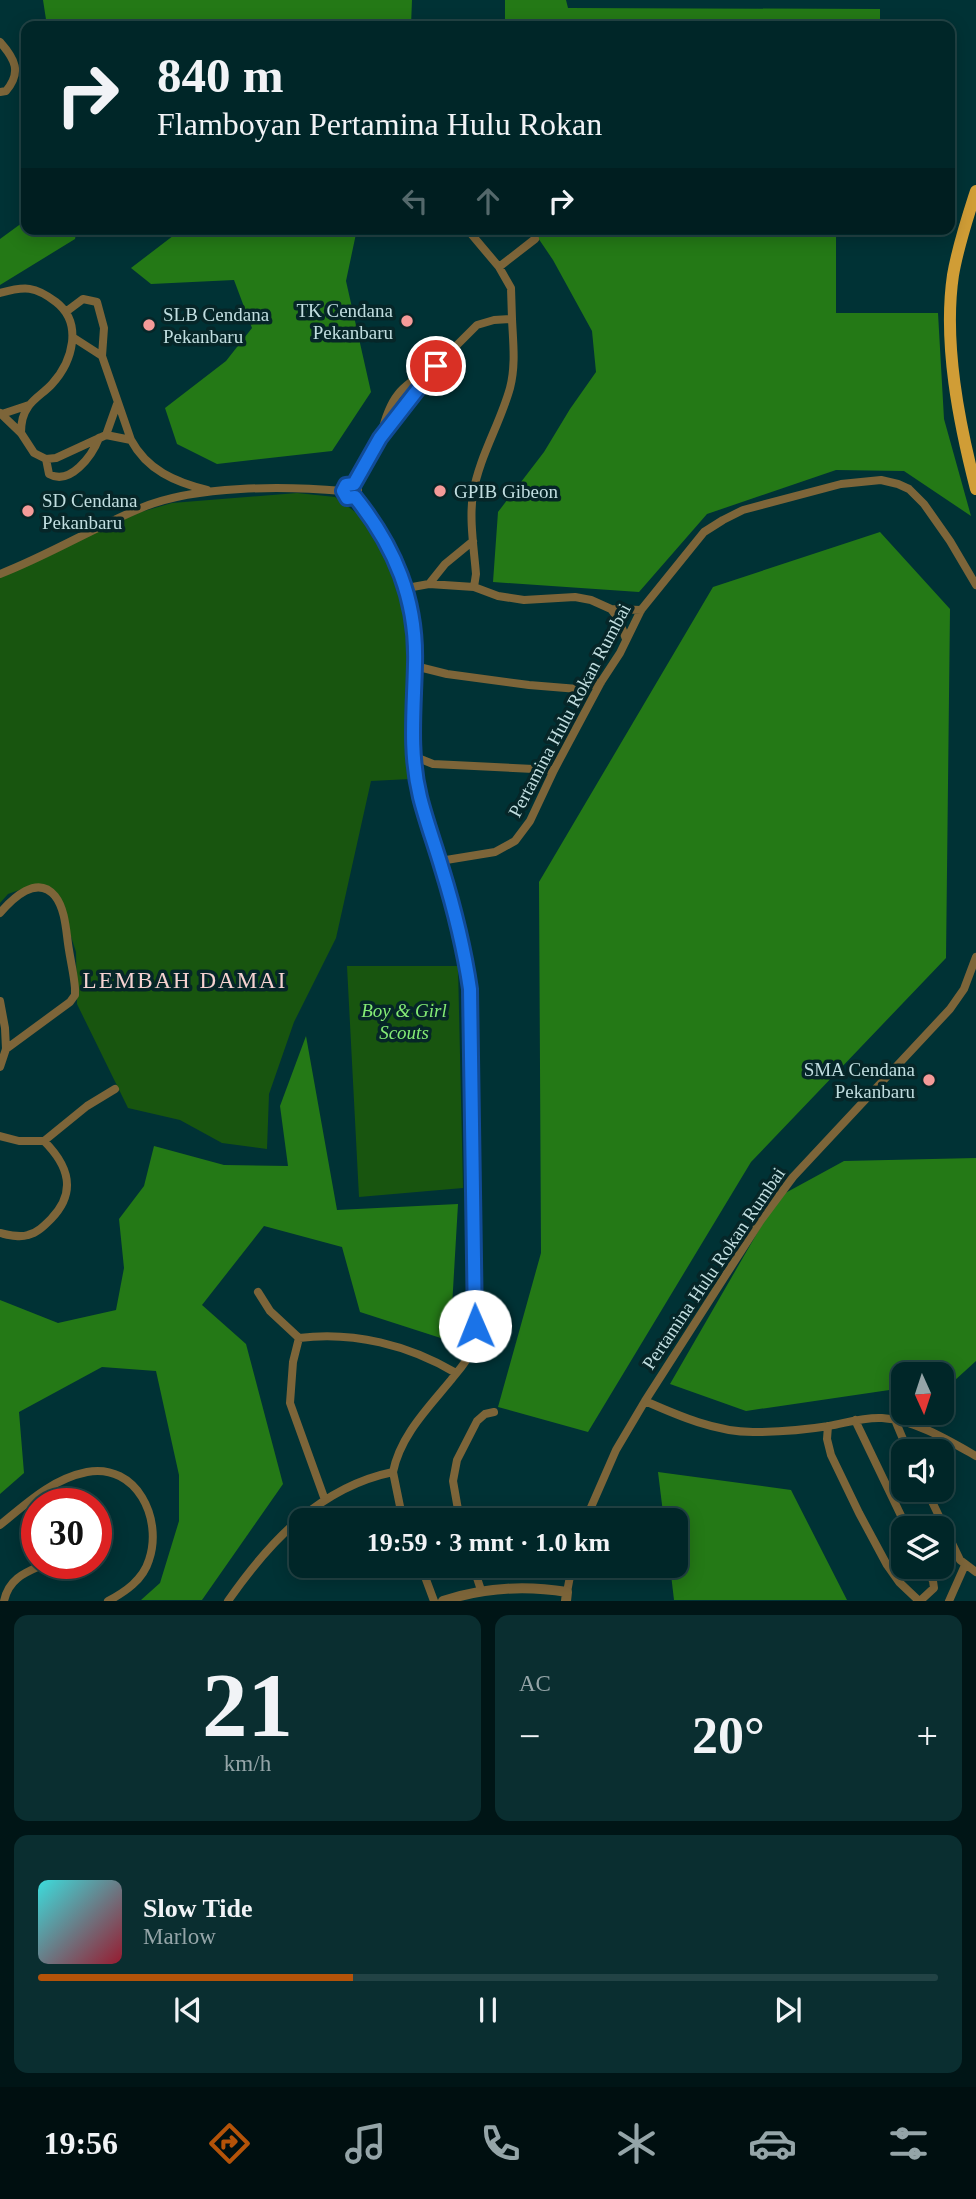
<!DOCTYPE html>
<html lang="id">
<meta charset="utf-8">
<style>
:root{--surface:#002628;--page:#0a2e30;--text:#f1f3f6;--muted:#95a5a8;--line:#224345;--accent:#b45309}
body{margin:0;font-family:"Times New Roman",serif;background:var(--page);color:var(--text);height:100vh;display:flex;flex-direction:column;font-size:26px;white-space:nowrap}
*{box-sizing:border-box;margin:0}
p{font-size:23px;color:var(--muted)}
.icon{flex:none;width:38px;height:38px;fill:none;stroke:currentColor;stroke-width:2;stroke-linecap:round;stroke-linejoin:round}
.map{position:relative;height:1601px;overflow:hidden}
.details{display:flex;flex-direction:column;gap:14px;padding:14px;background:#001516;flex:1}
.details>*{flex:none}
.guide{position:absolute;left:21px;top:21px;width:934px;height:214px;border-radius:14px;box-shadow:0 4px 18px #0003,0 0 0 2px var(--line);background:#002628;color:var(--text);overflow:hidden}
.needle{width:46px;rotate:177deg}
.buttons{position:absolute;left:891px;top:1362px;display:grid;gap:14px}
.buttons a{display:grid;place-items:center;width:63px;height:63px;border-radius:14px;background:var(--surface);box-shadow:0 4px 18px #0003,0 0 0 2px var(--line);font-size:35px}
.speed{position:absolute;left:21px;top:1488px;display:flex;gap:14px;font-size:35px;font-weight:700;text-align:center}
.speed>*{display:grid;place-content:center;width:91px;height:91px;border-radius:50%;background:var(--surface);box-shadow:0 4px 18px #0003,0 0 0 2px var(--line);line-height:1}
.speed .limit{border:10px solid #d22;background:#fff;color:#111}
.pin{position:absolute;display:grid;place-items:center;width:60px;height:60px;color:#fff;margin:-30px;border:4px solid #fff;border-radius:50%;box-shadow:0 2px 7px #0007}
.me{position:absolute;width:77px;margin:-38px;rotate:359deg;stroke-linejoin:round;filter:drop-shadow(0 0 5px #0008)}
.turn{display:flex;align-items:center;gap:24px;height:147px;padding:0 21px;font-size:32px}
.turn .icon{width:91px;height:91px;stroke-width:2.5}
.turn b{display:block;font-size:49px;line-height:60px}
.lanes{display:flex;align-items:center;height:66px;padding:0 21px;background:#0003;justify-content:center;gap:35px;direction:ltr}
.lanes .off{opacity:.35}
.big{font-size:52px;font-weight:800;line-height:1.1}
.details .card{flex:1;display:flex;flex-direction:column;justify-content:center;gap:10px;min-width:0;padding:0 24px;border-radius:14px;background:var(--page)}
.details .dial{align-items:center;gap:0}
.dial b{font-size:91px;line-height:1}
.song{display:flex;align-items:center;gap:21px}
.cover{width:84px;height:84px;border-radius:10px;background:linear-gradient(135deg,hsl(180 70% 55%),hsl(350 70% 35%))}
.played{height:7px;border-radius:4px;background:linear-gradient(90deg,var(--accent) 35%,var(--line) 35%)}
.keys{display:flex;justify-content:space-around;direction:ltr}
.heat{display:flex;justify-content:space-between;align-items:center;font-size:38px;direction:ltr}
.details .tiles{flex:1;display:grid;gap:14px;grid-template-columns:1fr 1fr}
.card:last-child{grid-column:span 2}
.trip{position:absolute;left:289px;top:1508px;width:399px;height:70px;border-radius:14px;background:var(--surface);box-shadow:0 4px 18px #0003,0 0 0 2px var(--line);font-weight:800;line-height:70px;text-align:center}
.menu{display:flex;height:112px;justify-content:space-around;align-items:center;background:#000f10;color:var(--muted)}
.menu .icon{width:49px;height:49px}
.menu .on{color:var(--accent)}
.menu b{font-size:32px;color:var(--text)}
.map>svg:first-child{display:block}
</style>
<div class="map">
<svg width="976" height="1601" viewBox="0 0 976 1601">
<rect width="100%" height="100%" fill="#003235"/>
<path fill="#18550f" d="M297 493 335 497 362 517 386 546 400 593 410 647 405 747 410 779 371 781 336 938 294 1022 269 1094 267 1149 222 1143 180 1120 128 1108 77 1004 76 952 58 896 33 885 8 894 0 903V573L141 512 172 503Z
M347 966H458L463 1188 359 1197Z"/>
<path fill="#247916" d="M43 0H412L411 26H47Z
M505 0H566L568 8 880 9V26H505Z
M26 220V229H77L75 239 0 285V239Z
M182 229H357L346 281 371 392 332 451 217 464 177 444 165 408 226 361 252 328 234 280 151 284 131 268Z
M532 229H836V313H938L944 419 971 516 904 471 836 470 707 514 639 592 493 582 498 512 544 452 570 409 596 372 592 331 553 260Z
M880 532 950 609 946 958 751 1162 588 1432 498 1407 541 1253 539 882 713 587Z
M306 1036 337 1210 458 1204 450 1341 360 1312 342 1247 264 1226 202 1305 246 1344 283 1484 202 1600H141L160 1583 179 1521V1475L156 1371 102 1367 19 1412 24 1473 0 1494V1300L58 1323 116 1310 124 1268 119 1219 144 1186 154 1146 224 1165 288 1166 280 1106Z
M976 1158V1361L954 1381 942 1382V1374H903V1388L746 1411 670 1384 778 1197 844 1161Z
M658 1472 791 1490 847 1600H674L670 1566H676V1521H664Z"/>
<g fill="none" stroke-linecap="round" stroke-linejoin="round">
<path stroke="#7d6539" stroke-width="8" d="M0 42C15 59 22 72 6 91L0 92
M467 229 499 267 511 288 512 319
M499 267 535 239
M0 293C25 286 35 286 56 302 83 323 73 361 52 384 45 392 34 398 28 407 22 415 21 424 21 433
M67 311 83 299 97 302 104 328 102 356 131 440
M74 338 102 356
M0 413 21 433 34 453 46 459 56 458 106 435 131 440C147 470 175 482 207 490
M2 414 29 405
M106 435 117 404
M381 435C390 397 400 387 432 368
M46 459 49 474C70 486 92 456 99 438
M342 491a8 8 0 1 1 16 0a8 8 0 1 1-16 0Z
M354 484 380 438 436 366 477 325 494 320 512 319C513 342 516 365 510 388 500 424 479 457 473 494 469 519 474 549 476 574L474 587
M355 497C390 541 414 592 415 648 417 700 408 745 420 797 425 820 434 842 441 864 453 905 464 946 470 989L475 1326C474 1334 474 1345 470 1353 466 1363 458 1371 451 1380 428 1408 400 1436 393 1472
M0 574C49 555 93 528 141 508 195 485 285 486 343 491
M429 584 445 564 473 541
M407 588 429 584 474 587 498 596 524 600 575 597 591 600 611 609 641 610
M611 609 619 620 626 639
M415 666 447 674 529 685 578 689 601 682
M413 756 433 764 554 770
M440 861 495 852 515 841 530 821 554 770 601 682 620 653 641 610 704 532 723 520 743 510 841 484 881 480 898 484 909 489 924 504 950 541 976 585
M0 913C12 899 37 874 55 896 66 910 66 933 69 950 71 963 74 975 75 988V995L70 1002 6 1049
M0 1001 5 1028 6 1049 0 1067
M0 1136 19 1141H44C69 1166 77 1192 51 1219 44 1226 37 1233 28 1235 19 1238 9 1235 0 1233
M44 1141 87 1106 115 1089
M258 1292 270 1311 299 1338
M645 1401C679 1416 716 1432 753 1432 778 1432 804 1430 829 1426 846 1423 863 1417 882 1418 915 1420 948 1440 976 1456
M855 1420 907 1528
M895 1420 908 1451
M828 1426 827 1439 831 1455 859 1513 887 1565 899 1582 919 1601
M926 1489 960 1560 976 1572
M325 1500 290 1403 293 1362 299 1338C353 1331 409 1345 456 1373
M460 1521 453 1481 457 1460 477 1421 485 1414 494 1412
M585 1521 616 1450 645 1401 761 1220 793 1177 950 1009 964 989 976 957
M0 1525C27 1503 52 1479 87 1472 137 1463 163 1519 149 1560 143 1580 125 1592 108 1601
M421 1566 434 1601
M473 1566 481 1590
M567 1592 572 1566
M4 1601C9 1577 27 1572 47 1563
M228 1601C269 1542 320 1487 393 1472L403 1521
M920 1601 934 1588 933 1581 926 1566
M949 1601 965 1565"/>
<path stroke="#7d6539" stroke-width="10" d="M443 1601C485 1587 524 1585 567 1592L566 1601"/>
<path stroke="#d09d36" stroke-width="12" d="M976 191C967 219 958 246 953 275 943 343 959 423 976 489"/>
</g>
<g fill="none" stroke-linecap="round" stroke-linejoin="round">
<defs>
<path id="route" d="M436 366 380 438 354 484 346 485 343 491 347 498 355 497C395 547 417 600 415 664 414 710 409 752 420 797 426 821 435 845 442 869 454 908 464 948 470 989L475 1326"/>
</defs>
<use href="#route" stroke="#114b97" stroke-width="18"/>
<use href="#route" stroke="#1a73e8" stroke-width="12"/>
</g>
<g fill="#f59b99" stroke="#062628" stroke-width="2.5">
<circle cx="407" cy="321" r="7"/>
<circle cx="149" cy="325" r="7"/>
<circle cx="440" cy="491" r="7"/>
<circle cx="28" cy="511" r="7"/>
<circle cx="929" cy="1080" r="7"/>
</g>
<g text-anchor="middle" stroke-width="7" stroke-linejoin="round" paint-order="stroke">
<g font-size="19" fill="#c1dee0" stroke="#062628" text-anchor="start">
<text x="393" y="317" text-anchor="end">TK Cendana<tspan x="393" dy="22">Pekanbaru</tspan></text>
<text x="163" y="321">SLB Cendana<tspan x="163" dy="22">Pekanbaru</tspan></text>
<text x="454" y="498">GPIB Gibeon</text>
<text x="42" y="507">SD Cendana<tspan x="42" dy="22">Pekanbaru</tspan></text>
<text x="915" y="1076" text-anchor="end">SMA Cendana<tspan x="915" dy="22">Pekanbaru</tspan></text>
</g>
<g font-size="19" fill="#c1dee0" stroke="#062628">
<text transform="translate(569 710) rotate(-62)" y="7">Pertamina Hulu Rokan Rumbai</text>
<text transform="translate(713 1268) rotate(-56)" y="7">Pertamina Hulu Rokan Rumbai</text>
</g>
<g font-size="19" font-style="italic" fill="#84eb75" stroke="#062628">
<text x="404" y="1017">Boy &amp; Girl<tspan x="404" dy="22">Scouts</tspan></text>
</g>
<g font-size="23" letter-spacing="2" fill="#f6d2d0" stroke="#062628">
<text x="185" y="988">LEMBAH DAMAI</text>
</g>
</g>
</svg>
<div class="buttons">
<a><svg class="needle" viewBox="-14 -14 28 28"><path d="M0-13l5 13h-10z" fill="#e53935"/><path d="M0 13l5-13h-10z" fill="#95a5a8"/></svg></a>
<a><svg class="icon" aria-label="sound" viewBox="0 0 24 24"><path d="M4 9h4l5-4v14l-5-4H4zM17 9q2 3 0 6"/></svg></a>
<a><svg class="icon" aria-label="layers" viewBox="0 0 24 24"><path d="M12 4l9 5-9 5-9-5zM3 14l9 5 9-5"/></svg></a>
</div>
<div class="speed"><div class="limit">30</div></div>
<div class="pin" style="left:436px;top:366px;background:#d93025"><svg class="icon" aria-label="arrive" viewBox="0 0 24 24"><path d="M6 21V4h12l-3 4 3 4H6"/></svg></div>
<svg class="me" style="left:475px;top:1326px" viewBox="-20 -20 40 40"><circle r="19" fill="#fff"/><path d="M0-13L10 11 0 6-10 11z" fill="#1a73e8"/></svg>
<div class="trip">19:59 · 3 mnt · 1.0 km</div>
<div class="guide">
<div class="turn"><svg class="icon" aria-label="right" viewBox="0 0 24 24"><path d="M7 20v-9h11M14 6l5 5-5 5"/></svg><div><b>840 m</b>Flamboyan Pertamina Hulu Rokan</div></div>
<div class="lanes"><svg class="icon off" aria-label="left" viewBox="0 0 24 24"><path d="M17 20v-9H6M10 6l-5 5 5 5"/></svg><svg class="icon off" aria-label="ahead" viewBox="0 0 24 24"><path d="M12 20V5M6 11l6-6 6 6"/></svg><svg class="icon" aria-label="right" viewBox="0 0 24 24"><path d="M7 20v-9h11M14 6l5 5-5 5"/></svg></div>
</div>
</div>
<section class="details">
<div class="tiles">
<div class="card dial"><b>21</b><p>km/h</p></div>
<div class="card"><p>AC</p>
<div class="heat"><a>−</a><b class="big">20°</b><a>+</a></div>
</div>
<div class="card">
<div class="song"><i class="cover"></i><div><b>Slow Tide</b><p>Marlow</p></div></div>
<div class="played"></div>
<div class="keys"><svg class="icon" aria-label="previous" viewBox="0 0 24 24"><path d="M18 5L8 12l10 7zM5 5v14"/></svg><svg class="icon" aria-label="pause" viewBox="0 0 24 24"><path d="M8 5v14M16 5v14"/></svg><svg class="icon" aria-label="next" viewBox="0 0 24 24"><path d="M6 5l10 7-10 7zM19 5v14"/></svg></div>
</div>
</div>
</section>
<nav class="menu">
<b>19:56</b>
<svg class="icon on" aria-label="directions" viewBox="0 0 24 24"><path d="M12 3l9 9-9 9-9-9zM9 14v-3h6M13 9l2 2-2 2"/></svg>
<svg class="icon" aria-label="music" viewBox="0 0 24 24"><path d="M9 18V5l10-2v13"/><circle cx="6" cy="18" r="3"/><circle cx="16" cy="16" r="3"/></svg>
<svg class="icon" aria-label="phone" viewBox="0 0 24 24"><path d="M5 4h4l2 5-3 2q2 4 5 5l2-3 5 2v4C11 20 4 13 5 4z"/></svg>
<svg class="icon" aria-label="climate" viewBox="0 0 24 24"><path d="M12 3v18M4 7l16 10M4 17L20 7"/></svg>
<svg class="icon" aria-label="car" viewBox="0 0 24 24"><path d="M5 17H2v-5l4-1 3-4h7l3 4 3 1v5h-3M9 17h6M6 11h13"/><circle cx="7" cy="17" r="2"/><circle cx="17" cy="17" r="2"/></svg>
<svg class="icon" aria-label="filters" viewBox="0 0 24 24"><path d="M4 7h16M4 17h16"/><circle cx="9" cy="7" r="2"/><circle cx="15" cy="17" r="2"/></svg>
</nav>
